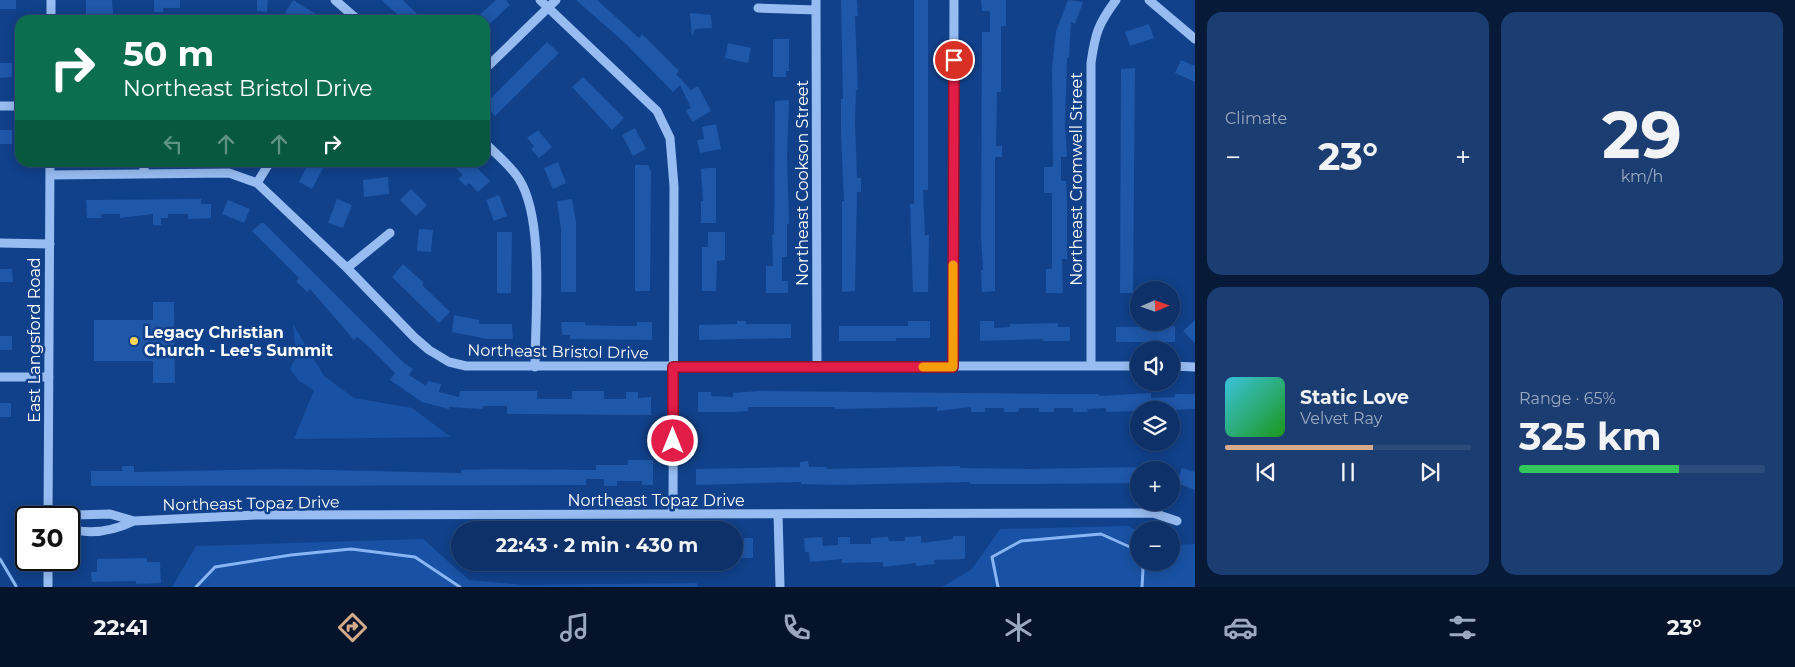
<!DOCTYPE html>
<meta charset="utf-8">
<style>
:root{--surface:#0d3168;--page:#1b3d71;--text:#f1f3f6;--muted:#9aa9c0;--line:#2d4c7c;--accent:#d6ab8b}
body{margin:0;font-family:Montserrat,sans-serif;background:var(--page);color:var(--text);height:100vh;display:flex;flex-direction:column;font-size:19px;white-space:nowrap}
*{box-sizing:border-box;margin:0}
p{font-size:16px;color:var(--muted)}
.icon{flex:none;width:28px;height:28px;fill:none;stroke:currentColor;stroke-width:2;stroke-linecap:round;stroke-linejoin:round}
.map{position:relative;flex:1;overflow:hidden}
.sheet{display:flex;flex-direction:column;gap:12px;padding:12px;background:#071b39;width:600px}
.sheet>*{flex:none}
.banner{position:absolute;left:15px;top:15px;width:475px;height:152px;border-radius:15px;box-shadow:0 2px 12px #0003,0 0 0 1px var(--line);background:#0b6e4f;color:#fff;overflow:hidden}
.needle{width:32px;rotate:88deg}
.tools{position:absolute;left:1130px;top:281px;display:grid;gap:10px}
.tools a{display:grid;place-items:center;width:50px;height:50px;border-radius:50%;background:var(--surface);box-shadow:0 2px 12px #0003,0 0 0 1px var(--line);font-size:25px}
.speed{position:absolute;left:15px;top:506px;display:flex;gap:10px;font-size:25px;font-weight:700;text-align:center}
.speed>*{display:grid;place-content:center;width:65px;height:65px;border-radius:50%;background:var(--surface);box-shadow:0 2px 12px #0003,0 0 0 1px var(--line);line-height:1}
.speed .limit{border:2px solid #111;border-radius:8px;background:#fff;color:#111}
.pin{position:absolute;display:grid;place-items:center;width:42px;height:42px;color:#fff;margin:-21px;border:2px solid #fff;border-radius:50%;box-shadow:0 1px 5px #0007}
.me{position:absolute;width:55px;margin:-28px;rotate:0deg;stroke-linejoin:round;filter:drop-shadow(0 0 4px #0008)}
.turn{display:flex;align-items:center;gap:18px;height:105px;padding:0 25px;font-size:22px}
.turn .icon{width:65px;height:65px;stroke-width:2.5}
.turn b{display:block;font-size:35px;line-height:42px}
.lanes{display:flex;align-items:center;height:48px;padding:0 25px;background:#0003;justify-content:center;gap:25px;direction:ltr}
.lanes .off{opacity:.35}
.big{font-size:38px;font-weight:700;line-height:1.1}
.sheet .widget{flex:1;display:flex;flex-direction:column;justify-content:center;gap:8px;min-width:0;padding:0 18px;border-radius:15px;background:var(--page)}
.sheet .dial{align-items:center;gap:0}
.dial b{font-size:65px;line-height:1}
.song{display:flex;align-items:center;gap:15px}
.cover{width:60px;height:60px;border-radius:8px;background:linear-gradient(135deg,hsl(190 70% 55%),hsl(120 70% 35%))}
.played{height:5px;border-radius:2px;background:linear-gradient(90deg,var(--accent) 60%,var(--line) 60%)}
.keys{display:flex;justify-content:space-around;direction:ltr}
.heat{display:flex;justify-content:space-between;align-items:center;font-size:28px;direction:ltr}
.charge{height:8px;border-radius:4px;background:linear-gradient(90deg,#34c759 65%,var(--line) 0)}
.sheet .tiles{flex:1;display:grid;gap:12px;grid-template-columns:repeat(2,1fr)}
.trip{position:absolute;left:451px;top:521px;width:292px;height:50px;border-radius:25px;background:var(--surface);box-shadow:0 2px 12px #0003,0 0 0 1px var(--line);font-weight:700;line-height:50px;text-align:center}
.menu{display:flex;height:80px;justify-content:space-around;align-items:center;background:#05142a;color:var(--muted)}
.menu .icon{width:35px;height:35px}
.menu .on{color:var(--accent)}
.menu b{font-size:22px;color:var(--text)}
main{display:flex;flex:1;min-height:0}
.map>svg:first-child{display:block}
</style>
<main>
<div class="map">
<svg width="1195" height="587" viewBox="0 0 1195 587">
<rect width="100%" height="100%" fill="#11418a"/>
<path fill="#1952a4" d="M293 324 324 376 354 398 412 408 451 437 294 439 314 390 299 381 290 369 296 357Z
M1129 526 1139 532V562H1171V545L1195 544V587H942L972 569 1000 529Z
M423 539 469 580 523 585 697 583 698 587H172L196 546Z"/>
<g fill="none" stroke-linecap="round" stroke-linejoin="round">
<path stroke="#88b6f5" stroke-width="3" d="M0 559 16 586
M1140 562 1143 569 1142 587
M196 587 215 567 291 555 351 549 415 557 460 587
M998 587 992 557 1021 541 1101 534 1130 547 1139 561"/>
</g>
<path fill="#1f57a9" d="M0 0H16V9H0Z
M86 0H112L113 14 86 15Z
M154 0H180V8H163V12H154Z
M257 0H268L267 12 257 11Z
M293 0 326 20H296L285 13Z
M381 0H403L423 20H404Z
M496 0H506L510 5 485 28V20H474Z
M576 0H597L639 38 642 34 679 71 676 74 691 90 698 86 711 111 692 122 686 110 691 108 680 85 673 92 624 42Z
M841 0H857L858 16H855L858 90H856L855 122 857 178H861V192H857L855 291 842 292V201H844L841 134V99H843Z
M914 0H928V190H923L925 235H929L928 292H913L910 204H914Z
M981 0H1006V26H1001V92H997L996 146H1002V157H995V291L982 292 981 270H983L981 235 982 32H990V11H982Z
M1068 0 1083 2 1075 24 1071 22 1069 58H1067L1065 125 1067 157H1061V181H1066L1067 201V259H1062L1063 293H1046V269H1052V193H1044V167H1053L1052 68 1056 31Z
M690 13 711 15 712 28 695 29 692 37Z
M1149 24 1154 38 1130 46 1125 32Z
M773 39H789V71H786V77H773Z
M547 42 559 53 495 116 485 104Z
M728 43 751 48 748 63 725 58Z
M1181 60 1195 66V82L1175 73Z
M0 63H12V77L0 78Z
M1135 68 1133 293H1120L1121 69Z
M583 77 624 118 612 130 572 87Z
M789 100 787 156 789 224H787V257H782V281H788V293H766V266H773L772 235H774L775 101Z
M716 124 721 149 700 153 697 140 704 139 702 127Z
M635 128 646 149 633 156 622 135Z
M0 130H12V144H0Z
M538 130 552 147 539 158 531 149 534 146 527 138Z
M309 162 323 168 312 189 299 182Z
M450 162H471L490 181 478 192 469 183 466 186 458 179 463 175Z
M558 162 566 183 553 189 544 168Z
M635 165H648L651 171 650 291H635Z
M707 168H716V223H701V201H703L701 169Z
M388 177 389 194 364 197 363 180Z
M411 189 427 205 416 216 400 200Z
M499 195 507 216 494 221 486 200Z
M201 199V204H211V218L188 219V214H168V218H161V225H153V214L120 218V214H101L102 218H87L86 200Z
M337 199 352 205 343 228 328 223Z
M572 199 576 222V292H561V229L557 201Z
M228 200 250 209 244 223 222 214Z
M261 223H264L404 363 413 369 409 375 426 386 428 381 441 384 439 392 459 397 460 391H537V399H572V391H604V399H626V392H638V398L651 397V415L507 414V406H483L482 409 449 407V409L422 402 390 380 395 373 366 344 357 337 354 340 310 289 307 292 296 281 299 278 252 231Z
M419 229 433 230 431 252 417 251Z
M497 232H512L511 293H497Z
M708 232H725V260L717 261 716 291H702V247H708Z
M403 264 424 283 422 285 450 312 439 323 392 277Z
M0 269H12L13 282H0Z
M153 302H174L175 383H153V361H94V320H153Z
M454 315 479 320V324H512L513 339H487L452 332Z
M1195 320V343L1183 331Z
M737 321H746V324H791V338L699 340V325L737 324Z
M908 321H930V338H896V341H839V326H908Z
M980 321H994V328L1010 327V324L1058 323V327H1070V341H1043V339L980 341Z
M561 322H585V325L618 326H637V322H652V340L570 339V335H562Z
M1175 326V342H1116V327Z
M0 336H12V350H0Z
M759 391 1065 394H1099V396L1151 393V398L1175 397V394H1195V409L1106 412V408L1087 409 1088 412H1073V408H1054V412H1039V408H1019L1018 412H1004V408H985V412H971V407L937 411V407L835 409V407H748V411L733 412H698V392H711V396L733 397V393Z
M0 403H11V417H0Z
M628 460H653V485H642V481H617V486H604V479H586V485L91 486V471H122V466H134V472L284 469 461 473V470L494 469 596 470V465H628Z
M808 461 809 467H827V469L960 466V468L1029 469 1139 467V483L1036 484H970V482L834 485 801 484V482L696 485V469L800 467V462Z
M1182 468 1195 472V490L1177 483Z
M921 536V543L953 539V536H965V559L934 560 935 564 916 566V563L883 567V562L842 563V559L810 562 809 552H805L804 538 822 537 823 546 838 545V537H850V544H871V538L888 537 889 541H905V537Z
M744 538H753V558H735V542H744Z
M147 558V562H160L161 583 136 584V581L92 582 91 572H97V559Z"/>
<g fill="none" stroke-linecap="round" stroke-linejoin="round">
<path stroke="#97bcf1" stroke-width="9" d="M335 0 358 20
M540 0 657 111 670 138 674 186 673 514
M816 0 817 366
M1149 0 1195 39
M758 8 816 10
M51 20V0
M485 69 556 0
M0 106H20
M485 143C496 154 511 166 519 179 545 220 535 317 535 367
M144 173V162
M50 175 229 173 257 183 347 268 414 337 429 350 449 362 466 366H1139
M257 183 270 162
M0 243 50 244
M347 268 390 233
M1091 365V63C1095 34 1098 24 1116 0
M1171 366 1195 367
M953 367 954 0
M0 377H49
M778 514 780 586
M48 518 50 162
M67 518 76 515 110 514 134 521 256 515 1153 513 1177 521
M69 529C91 535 113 531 134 521
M48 587V560"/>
</g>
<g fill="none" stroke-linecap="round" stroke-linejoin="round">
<defs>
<path id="route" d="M673 441V367H953L954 60"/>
</defs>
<use href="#route" stroke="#92132f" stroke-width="12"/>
<use href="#route" stroke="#e11d48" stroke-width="9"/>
<path stroke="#f59e0b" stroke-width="9" d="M923 367H953V265"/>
</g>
<circle fill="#ffd657" stroke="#11418a" stroke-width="2" cx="134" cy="341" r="5"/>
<g text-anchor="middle" stroke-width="5" stroke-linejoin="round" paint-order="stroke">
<g font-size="16" fill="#fff" stroke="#11418a">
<text transform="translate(1076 179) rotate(-90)" y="6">Northeast Cromwell Street</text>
<text transform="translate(802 183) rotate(-90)" y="6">Northeast Cookson Street</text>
<text transform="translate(34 340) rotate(-90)" y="6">East Langsford Road</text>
<text transform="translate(558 351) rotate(1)" y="6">Northeast Bristol Drive</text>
<text x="656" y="506">Northeast Topaz Drive</text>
<text transform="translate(251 503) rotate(-1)" y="6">Northeast Topaz Drive</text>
</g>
<g font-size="16" font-weight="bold" fill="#fff" stroke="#11418a" text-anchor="start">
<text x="144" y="338">Legacy Christian<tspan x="144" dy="18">Church - Lee's Summit</tspan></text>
</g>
</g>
</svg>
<div class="tools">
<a><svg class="needle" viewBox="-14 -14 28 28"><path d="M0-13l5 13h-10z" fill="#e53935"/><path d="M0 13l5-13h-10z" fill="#9aa9c0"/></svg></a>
<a><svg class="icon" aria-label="sound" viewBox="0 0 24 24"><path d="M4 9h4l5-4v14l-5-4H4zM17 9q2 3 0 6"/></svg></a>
<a><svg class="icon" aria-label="layers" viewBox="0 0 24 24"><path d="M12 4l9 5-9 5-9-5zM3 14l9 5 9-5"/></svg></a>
<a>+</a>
<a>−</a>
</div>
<div class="speed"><div class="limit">30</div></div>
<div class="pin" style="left:954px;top:60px;background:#d93025"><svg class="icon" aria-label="arrive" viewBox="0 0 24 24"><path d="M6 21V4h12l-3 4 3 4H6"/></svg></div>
<svg class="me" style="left:673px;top:441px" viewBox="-20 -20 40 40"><circle r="17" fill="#e11d48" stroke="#fff" stroke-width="3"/><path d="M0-11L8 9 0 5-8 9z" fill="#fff"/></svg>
<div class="trip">22:43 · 2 min · 430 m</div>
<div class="banner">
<div class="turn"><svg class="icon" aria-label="right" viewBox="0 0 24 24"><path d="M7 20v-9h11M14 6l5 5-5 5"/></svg><div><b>50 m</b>Northeast Bristol Drive</div></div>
<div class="lanes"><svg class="icon off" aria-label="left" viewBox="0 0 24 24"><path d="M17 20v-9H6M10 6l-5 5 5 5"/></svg><svg class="icon off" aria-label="ahead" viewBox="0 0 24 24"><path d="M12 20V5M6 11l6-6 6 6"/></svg><svg class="icon off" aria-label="ahead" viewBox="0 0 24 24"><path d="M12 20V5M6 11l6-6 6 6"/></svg><svg class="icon" aria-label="right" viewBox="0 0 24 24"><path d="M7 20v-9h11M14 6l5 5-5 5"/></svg></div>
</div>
</div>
<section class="sheet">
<div class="tiles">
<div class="widget"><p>Climate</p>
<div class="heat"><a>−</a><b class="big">23°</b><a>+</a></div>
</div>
<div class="widget dial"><b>29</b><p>km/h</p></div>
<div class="widget">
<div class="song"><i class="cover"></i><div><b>Static Love</b><p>Velvet Ray</p></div></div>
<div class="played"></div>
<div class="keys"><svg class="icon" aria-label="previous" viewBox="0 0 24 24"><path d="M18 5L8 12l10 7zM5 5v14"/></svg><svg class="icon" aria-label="pause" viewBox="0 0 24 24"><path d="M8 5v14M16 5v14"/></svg><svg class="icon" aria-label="next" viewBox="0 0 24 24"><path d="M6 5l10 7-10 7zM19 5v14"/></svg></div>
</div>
<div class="widget"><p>Range · 65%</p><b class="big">325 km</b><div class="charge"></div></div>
</div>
</section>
</main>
<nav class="menu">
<b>22:41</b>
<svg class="icon on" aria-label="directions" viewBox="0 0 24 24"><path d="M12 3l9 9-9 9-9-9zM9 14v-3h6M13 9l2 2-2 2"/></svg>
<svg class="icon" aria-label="music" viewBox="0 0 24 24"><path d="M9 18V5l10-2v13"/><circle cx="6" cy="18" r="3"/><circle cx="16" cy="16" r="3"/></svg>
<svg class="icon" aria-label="phone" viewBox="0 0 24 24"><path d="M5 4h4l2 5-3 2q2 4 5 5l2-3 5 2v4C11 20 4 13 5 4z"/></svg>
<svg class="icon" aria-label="climate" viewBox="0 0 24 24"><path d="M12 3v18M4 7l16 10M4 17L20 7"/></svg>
<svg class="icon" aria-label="car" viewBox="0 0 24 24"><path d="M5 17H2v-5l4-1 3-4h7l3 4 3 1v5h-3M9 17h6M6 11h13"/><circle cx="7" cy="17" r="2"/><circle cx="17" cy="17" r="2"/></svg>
<svg class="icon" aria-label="filters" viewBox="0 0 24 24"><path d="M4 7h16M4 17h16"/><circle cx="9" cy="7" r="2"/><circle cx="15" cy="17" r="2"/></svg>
<b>23°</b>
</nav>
